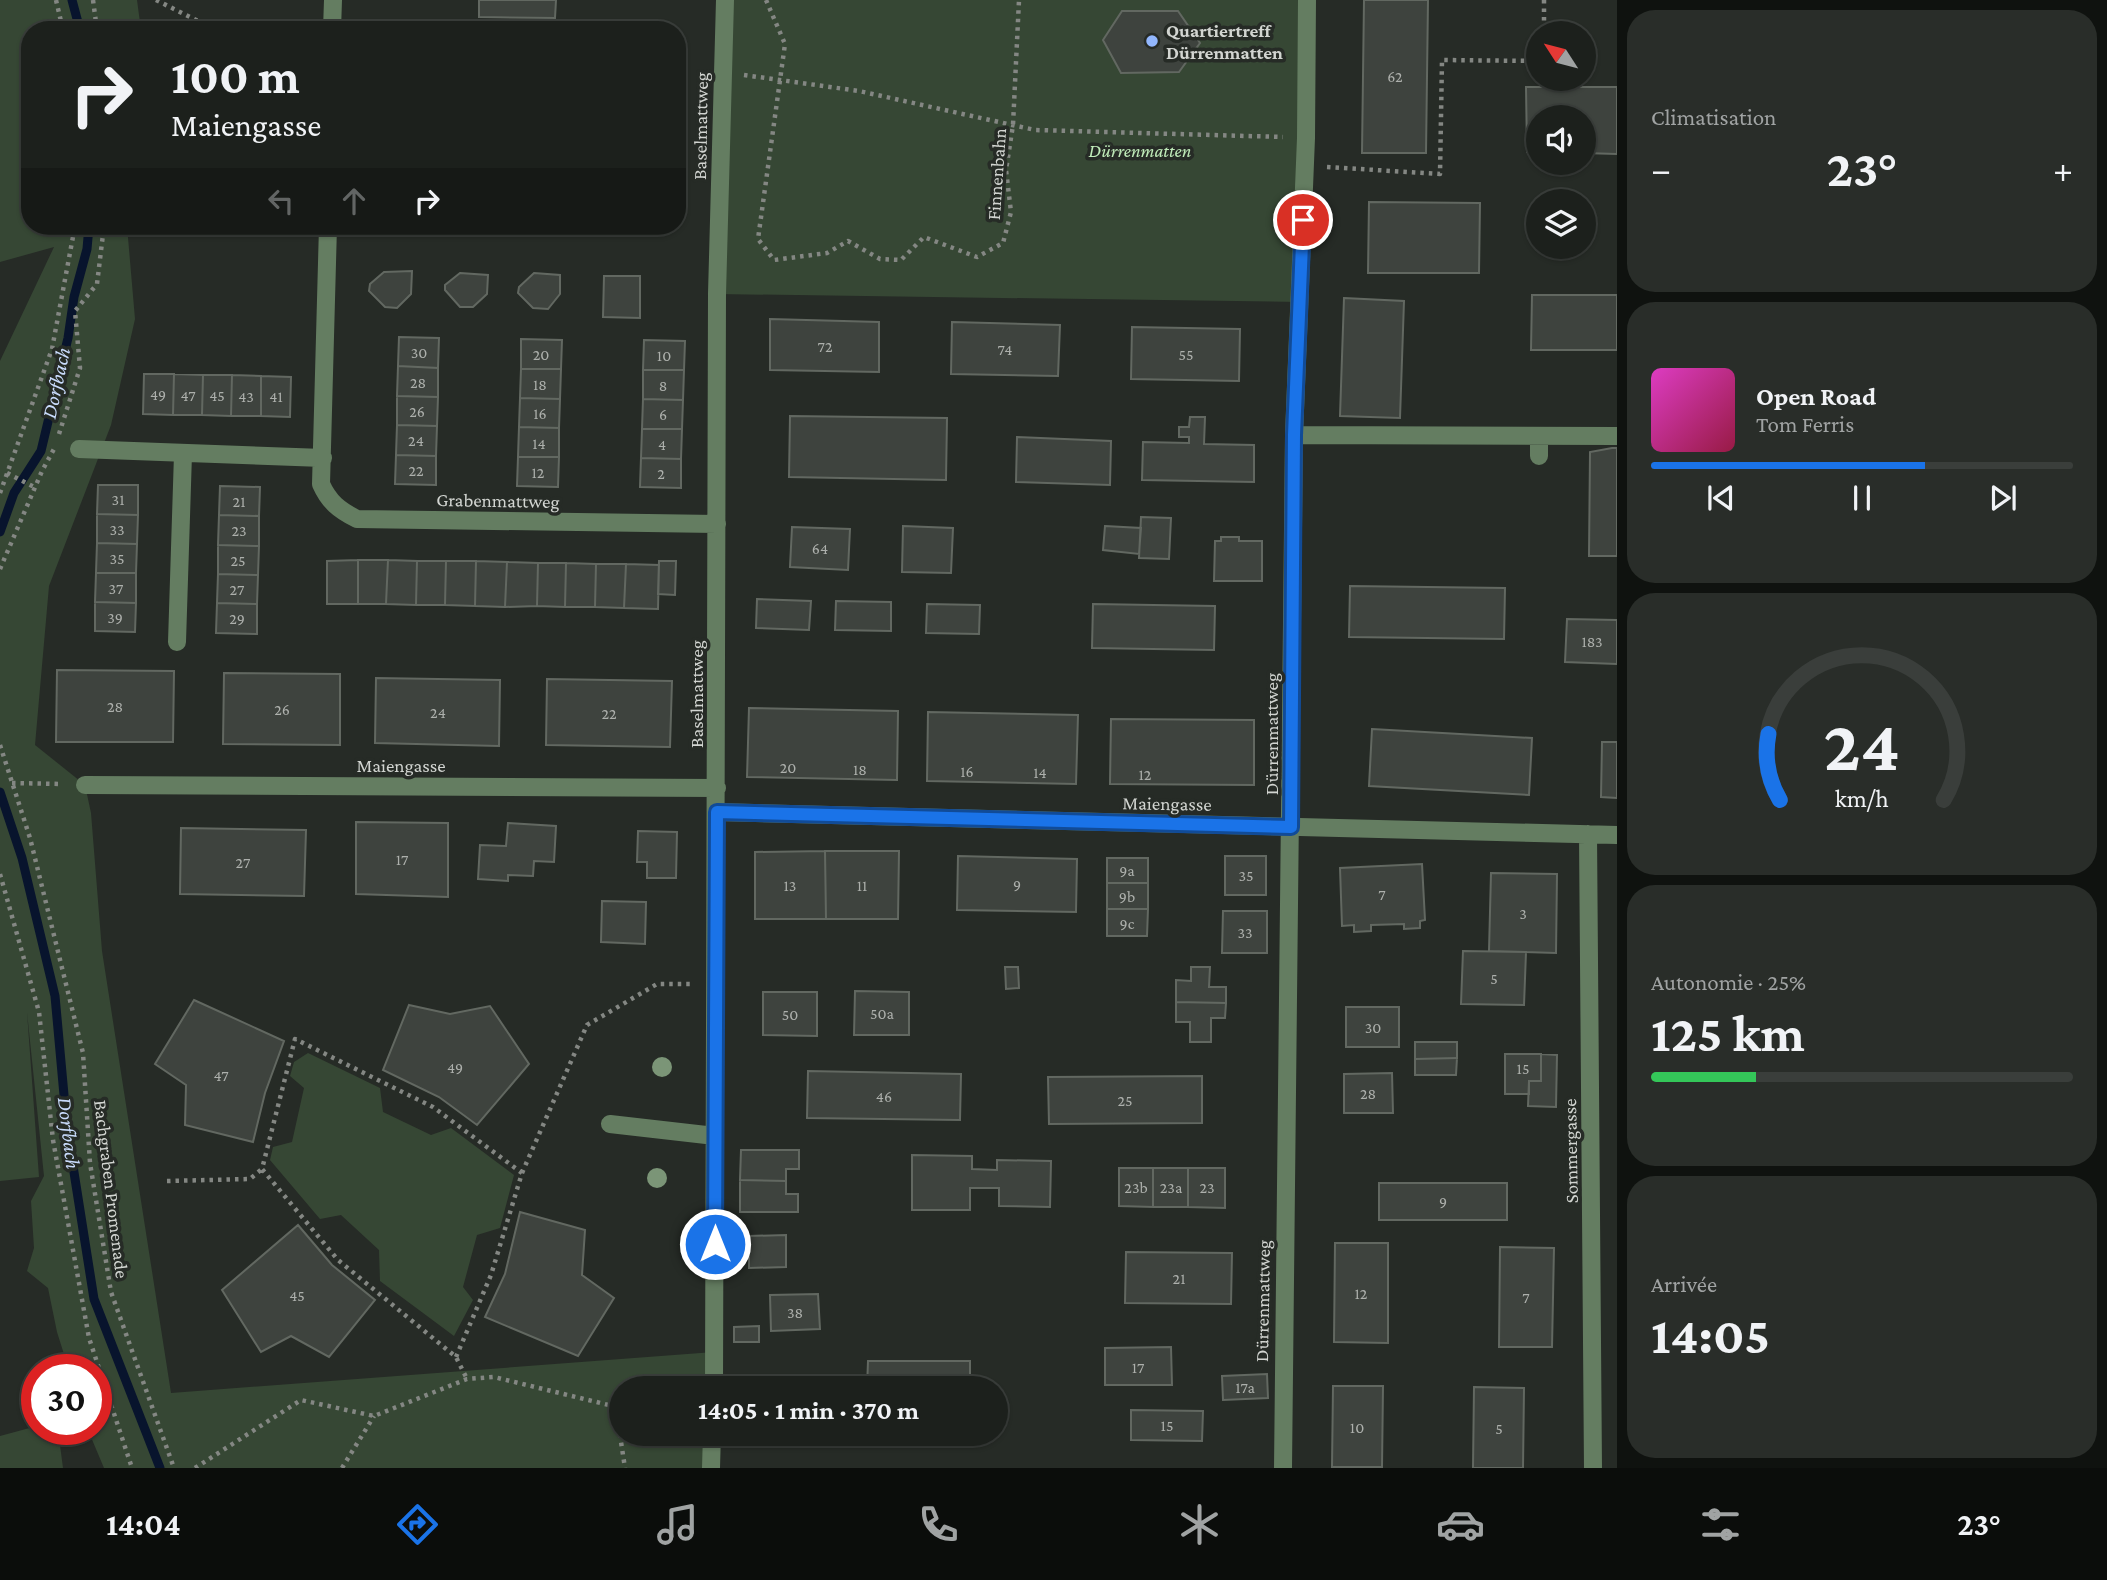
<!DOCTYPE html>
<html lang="fr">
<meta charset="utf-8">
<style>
:root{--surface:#1c201c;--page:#292d29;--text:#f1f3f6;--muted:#a0a3a3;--line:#3a3e3b;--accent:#1a73e8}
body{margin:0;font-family:"Crimson Pro",serif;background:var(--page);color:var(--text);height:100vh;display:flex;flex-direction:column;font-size:26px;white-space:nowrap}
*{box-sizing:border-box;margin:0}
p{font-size:23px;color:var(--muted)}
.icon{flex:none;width:38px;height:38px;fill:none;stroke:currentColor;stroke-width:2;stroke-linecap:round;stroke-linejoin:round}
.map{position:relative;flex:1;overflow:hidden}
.panel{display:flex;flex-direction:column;gap:10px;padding:10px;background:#0f120f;width:490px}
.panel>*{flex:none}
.banner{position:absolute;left:21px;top:21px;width:665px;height:214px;border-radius:28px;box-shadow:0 2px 5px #0004,0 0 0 2px var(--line);background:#1c201c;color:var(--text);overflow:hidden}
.needle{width:46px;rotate:306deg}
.tools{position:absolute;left:1526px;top:21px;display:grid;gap:14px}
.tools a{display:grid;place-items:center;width:70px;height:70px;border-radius:50%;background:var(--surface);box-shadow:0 2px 5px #0004,0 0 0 2px var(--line);font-size:35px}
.speed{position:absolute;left:21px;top:1354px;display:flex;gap:14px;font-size:35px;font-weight:700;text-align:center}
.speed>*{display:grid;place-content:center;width:91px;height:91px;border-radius:50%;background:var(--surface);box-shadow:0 2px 5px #0004,0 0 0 2px var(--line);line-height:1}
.speed .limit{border:10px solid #d22;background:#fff;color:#111}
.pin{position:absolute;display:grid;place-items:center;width:60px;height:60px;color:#fff;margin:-30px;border:4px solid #fff;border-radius:50%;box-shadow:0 2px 7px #0007}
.me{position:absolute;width:77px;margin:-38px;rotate:0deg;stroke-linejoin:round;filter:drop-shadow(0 0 5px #0008)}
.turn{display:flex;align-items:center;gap:24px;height:147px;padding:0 35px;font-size:32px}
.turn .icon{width:91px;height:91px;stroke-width:2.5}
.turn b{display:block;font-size:49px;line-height:60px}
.lanes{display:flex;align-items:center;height:66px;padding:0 35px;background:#0003;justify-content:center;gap:35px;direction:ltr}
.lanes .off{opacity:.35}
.big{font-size:52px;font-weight:700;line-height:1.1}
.panel .card{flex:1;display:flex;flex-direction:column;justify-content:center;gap:10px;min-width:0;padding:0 24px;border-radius:28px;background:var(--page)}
.panel .dial{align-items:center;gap:0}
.dial svg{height:182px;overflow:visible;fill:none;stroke:var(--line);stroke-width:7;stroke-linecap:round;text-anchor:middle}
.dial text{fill:var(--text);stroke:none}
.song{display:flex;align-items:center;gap:21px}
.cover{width:84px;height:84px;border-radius:10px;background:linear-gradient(135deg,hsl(310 70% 55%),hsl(340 70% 35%))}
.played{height:7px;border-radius:4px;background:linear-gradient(90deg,var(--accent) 65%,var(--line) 65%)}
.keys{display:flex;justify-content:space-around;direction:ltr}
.heat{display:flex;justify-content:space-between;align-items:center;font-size:38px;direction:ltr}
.charge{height:10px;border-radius:5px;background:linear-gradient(90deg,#34c759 25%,var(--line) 0)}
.trip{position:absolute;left:609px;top:1376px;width:399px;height:70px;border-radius:35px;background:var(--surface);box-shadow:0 2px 5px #0004,0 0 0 2px var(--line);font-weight:700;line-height:70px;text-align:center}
.menu{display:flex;height:112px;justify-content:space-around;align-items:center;background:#0b0d0b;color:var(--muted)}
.menu .icon{width:49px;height:49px}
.menu .on{color:var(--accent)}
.menu b{font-size:32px;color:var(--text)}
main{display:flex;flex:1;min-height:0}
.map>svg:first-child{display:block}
</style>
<main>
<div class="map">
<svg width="1617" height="1468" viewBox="0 0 1617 1468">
<rect width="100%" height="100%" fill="#262b26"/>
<path fill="#364734" d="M0 0H137L141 30H30V226H127L135 319 111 425 49 586 35 745 85 785 91 813 102 951 171 1393 714 1352V1388H621V1433H712L711 1468H104L88 1430H96V1370H69L57 1332 48 1288 27 1271 34 1248 31 1201 44 1176 27 1012 39 1177 0 1181V361L54 247 0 262Z
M725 0H1307L1300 302 717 294Z
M308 1053 380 1088 383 1112 431 1135 451 1128 514 1175 500 1228 477 1235 463 1287 473 1300 454 1336 380 1281 379 1250 341 1215 320 1219 270 1160 273 1147 292 1142 304 1088 290 1076 294 1062Z
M37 1426V1430H58L63 1468H0V1436Z"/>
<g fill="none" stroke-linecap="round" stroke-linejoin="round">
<path stroke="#08142d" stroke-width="9" d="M72 0 80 30
M0 532 14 493 41 451 68 338 74 297 87 249 89 226
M0 792 22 858 55 996 67 1128 94 1299 160 1468"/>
</g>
<path fill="#3e433e" stroke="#626861" stroke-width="2" d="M479 0H556L555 18 479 17Z
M1364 0H1428L1426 153H1362Z
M1122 11H1178L1200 43 1179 72 1121 73 1103 40Z
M1526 87H1617V154L1584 153V117H1538V153L1527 152Z
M1369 202 1480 203 1479 273H1368Z
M185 226H265V230H185Z
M412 271 411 294 397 308 385 307 369 291 370 284 384 272Z
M460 273 488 275 487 294 473 307H460L445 290V285Z
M534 273 560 275V294L548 309 533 308 518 293 519 287Z
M604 276H640V318L603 317Z
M1532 295H1617V350H1531Z
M1344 298 1404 301 1400 418 1340 416Z
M770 319 879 322V372L770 370Z
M952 322 1060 325 1058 376 951 374Z
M1132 327 1240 329 1239 381 1131 379Z
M399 337 439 338 438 368 398 366Z
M521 339 562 340 561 369H521Z
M644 340 685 341 684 370H643Z
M398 366 438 368V397L397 396Z
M521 369H561L560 399 520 398Z
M643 370H684L683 400 643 399Z
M144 374H174L173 415 143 414Z
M174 374 203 375 202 415H173Z
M203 375H232L231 416 202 415Z
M232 375 261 376V416H231Z
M261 376 291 377 290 417 261 416Z
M397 396 438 397 437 426 397 425Z
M520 398 560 399 559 428 519 427Z
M643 399 683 400 682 429H642Z
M790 416 947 418 946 480 789 477Z
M1190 417H1205L1204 444 1254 445V482L1142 480 1143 442 1189 443V437H1179V427H1189Z
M397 425 437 426 436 456 396 455Z
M519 427 559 428V457H518Z
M642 429H682L681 459 641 458Z
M1017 437 1111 441 1110 485 1016 482Z
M1612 448H1617V556H1589L1590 452Z
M396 455 436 456V485L395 484Z
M518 457H559L558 487 517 486Z
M641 458 681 459V488L640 487Z
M98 485H138V515L97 514Z
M220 486 260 487 259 516 219 515Z
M97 514 138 515 137 544 97 543Z
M219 515 259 516V546L218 545Z
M1141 517 1171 518 1169 559 1139 558Z
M903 526 953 528 951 573 902 572Z
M1105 526 1141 528 1139 554 1103 550Z
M792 527 850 529 848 570 790 567Z
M1221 537H1239V541H1262V581H1214L1215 541H1221Z
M97 543 137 544 136 573H96Z
M218 545 259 546 258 575 218 574Z
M358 560H388L386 604H358Z
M358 560V604H327V561Z
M388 560 417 561 416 605 386 604Z
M417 561H446L445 605H416Z
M446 561H476L475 606 445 605Z
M476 561 507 562 505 607 475 606Z
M659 561H676L675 595 658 594Z
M507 562 538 563 537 606 505 607Z
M538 563H566L565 607 537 606Z
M566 563 596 564 595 607H565Z
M596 564H626L624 608 595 607Z
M626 564 659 565 658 609 624 608Z
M96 573H136V603L95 602Z
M218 574 258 575 257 604 217 603Z
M1350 586 1505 588 1504 639 1349 637Z
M757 599 811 601 809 630 756 628Z
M836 601 891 602V631L835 630Z
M95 602 136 603 135 632 95 631Z
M217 603 257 604V634L216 633Z
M927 604 980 605 979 634 926 633Z
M1093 604 1215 606 1214 650 1092 648Z
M1567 619 1617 620V664L1565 662Z
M57 670 174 671 173 742H56Z
M224 673 340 674V745L223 744Z
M376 678 500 680 499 746 375 743Z
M547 679 672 681 670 747 546 745Z
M749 708 898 711 897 780 747 777Z
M928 712 1078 715 1076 784 927 781Z
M1111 719 1254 720V785L1110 784Z
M1372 729 1532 738 1529 795 1369 786Z
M1602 742H1617V798L1601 797Z
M356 822 448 823V897L356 894Z
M508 823 556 826 554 862 534 861 533 876 508 875V881L478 879 480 845 506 846Z
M181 828 306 830 304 896 180 894Z
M638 831 677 832 676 878H647V862H637Z
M825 851 826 919H755V852Z
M825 851H899L898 919H826Z
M958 856 1077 859 1076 912 957 910Z
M1225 856H1266V895H1225Z
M1107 858H1148V883H1107Z
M1422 864 1425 920 1420 921V928L1404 929V924L1371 925V931L1354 932V925L1342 926 1340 868Z
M1491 873 1557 874 1556 953 1489 951Z
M1107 883H1148V909H1107Z
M602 901 646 902 645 944 601 942Z
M1107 909H1148L1147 936H1107Z
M1223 911H1267V953H1222Z
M1463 951 1526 952 1524 1005 1461 1004Z
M1005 967H1018L1019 988 1006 989Z
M1191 967H1210L1209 987H1226V1003L1176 1002V980L1191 981Z
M855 991 909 992V1035H854Z
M763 992H817V1036L763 1035Z
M194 1000 284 1041 265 1093 253 1142 185 1125 186 1085 155 1064Z
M1176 1002 1226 1003 1225 1018H1211V1042H1190V1022H1176Z
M409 1005 450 1014 490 1006 529 1064 477 1125 439 1097 383 1070Z
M1346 1007H1399V1047H1346Z
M1415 1042H1457V1058L1415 1059Z
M1505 1054H1541V1081H1529V1094H1505Z
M1541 1054 1557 1055 1556 1107 1528 1106 1529 1081H1541Z
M1457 1058 1456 1075H1415V1059Z
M808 1071 961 1074 960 1120 807 1118Z
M1392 1073 1393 1113H1344V1074Z
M1202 1076V1123L1049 1124 1048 1077Z
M741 1150H799V1169H786V1181L740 1180Z
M912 1155 972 1156V1169L997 1170V1160L1051 1161 1050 1207 999 1206V1188H970V1210H912Z
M1119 1168H1153V1207L1119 1206Z
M1153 1168H1188V1207H1153Z
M1188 1168H1225V1208L1188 1207Z
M740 1180 786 1181V1194H798V1212H740Z
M1379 1183H1507V1220H1379Z
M520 1212 585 1230 582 1275 614 1298 578 1356 485 1317 505 1274Z
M298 1225 332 1265 375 1300 329 1357 291 1336 261 1352 222 1290Z
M786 1235V1267L749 1268V1236Z
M1335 1243H1388V1343L1334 1342Z
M1500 1247 1554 1248 1552 1347H1499Z
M1126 1252 1232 1253 1231 1304 1125 1303Z
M818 1294 820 1329 771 1331 770 1295Z
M759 1326V1342H734V1327Z
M1171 1347 1172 1385H1105V1348Z
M868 1361H970V1388H867Z
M1267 1374 1268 1398 1223 1400 1222 1376Z
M759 1376H832V1388H759Z
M1333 1386H1383L1382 1467H1332Z
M1474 1387 1524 1388 1523 1468H1473Z
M1131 1410 1203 1411 1202 1441 1131 1440Z
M1332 1467H1382V1468H1332Z"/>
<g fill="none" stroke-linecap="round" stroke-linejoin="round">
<path stroke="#848783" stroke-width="4.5" stroke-dasharray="3.5 5" stroke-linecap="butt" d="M56 0 63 30
M93 0 97 30
M156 0 206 25 225 30
M766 0 785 44 758 239 774 260 827 253 848 241 880 259 901 260 924 237 977 257 1003 243 1011 212 1006 170 1013 125 1019 0
M1544 0V33
M744 75 859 91 1035 130 1283 137
M1327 167 1440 174 1442 60 1538 61
M59 434 80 368 75 311 97 284 104 226
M7 473 36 488
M0 493 52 349 75 226
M0 569 42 471 54 449
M0 745 30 838 83 1053 90 1163 111 1292 174 1468
M12 783 63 784
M0 874 39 1012 53 1140 89 1338 132 1468
M522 1173 587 1025 657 984H693
M167 1181 250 1179 262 1169
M456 1357 491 1275 522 1173 433 1107 295 1039 262 1169 338 1260 456 1357 467 1379
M616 1409 625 1468
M195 1468 301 1400 374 1416 467 1379 494 1377 621 1408
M342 1468 374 1416"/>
<path stroke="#647d61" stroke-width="18" d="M332 30 333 0
M328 226 321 484C329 502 339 510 357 519L717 524
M1294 435 1617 436
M1539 436V456
M79 449 323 458
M177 642 183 454
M85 785 717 788
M717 812 1617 835
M1588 834 1593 1468
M610 1124 715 1136
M714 1388 717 294 725 0
M711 1468 712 1433
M1283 1468 1294 435 1306 138 1307 0"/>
</g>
<g fill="#7b9577">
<circle cx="662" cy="1067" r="10"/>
<circle cx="657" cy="1178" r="10"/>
</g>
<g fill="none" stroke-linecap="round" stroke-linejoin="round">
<defs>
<path id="route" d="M715 1244 717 812 1291 827 1294 435 1303 220"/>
</defs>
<use href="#route" stroke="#114b97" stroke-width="18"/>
<use href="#route" stroke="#1a73e8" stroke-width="12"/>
</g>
<circle fill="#92b7fd" stroke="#262b26" stroke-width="2.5" cx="1152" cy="41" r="7"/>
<g text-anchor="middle" stroke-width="7" stroke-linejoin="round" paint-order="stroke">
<g font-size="16" fill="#adb0ac">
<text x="1395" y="82">62</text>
<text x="825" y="352">72</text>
<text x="1005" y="355">74</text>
<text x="419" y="358">30</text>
<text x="541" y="360">20</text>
<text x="1186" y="360">55</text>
<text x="664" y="361">10</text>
<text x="418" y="388">28</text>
<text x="540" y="390">18</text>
<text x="663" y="391">8</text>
<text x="158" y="400">49</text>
<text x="188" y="401">47</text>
<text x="217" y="401">45</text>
<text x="246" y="402">43</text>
<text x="276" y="402">41</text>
<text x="417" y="417">26</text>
<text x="540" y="419">16</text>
<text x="663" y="420">6</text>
<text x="416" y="446">24</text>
<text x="539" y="449">14</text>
<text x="662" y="450">4</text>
<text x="416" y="476">22</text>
<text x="538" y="478">12</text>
<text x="661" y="479">2</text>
<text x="118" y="505">31</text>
<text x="239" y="507">21</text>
<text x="117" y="535">33</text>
<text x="239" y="536">23</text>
<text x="820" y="554">64</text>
<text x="117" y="564">35</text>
<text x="238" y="566">25</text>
<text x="116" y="594">37</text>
<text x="237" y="595">27</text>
<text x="115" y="623">39</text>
<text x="237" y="624">29</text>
<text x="1592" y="647">183</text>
<text x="115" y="712">28</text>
<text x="282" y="715">26</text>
<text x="438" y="718">24</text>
<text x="609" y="719">22</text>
<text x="788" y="773">20</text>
<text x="860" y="775">18</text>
<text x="967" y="777">16</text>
<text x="1040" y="778">14</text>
<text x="1145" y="780">12</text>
<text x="402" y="865">17</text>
<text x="243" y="868">27</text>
<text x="1127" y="876">9a</text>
<text x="1246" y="881">35</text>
<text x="1017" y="890">9</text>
<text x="790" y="891">13</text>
<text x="862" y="891">11</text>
<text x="1382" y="900">7</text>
<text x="1127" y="902">9b</text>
<text x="1523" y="919">3</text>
<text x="1127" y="929">9c</text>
<text x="1245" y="938">33</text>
<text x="1494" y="984">5</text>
<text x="882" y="1019">50a</text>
<text x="790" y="1020">50</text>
<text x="1373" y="1033">30</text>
<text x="455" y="1073">49</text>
<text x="1523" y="1074">15</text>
<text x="221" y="1081">47</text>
<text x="1368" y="1099">28</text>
<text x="884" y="1102">46</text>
<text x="1125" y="1106">25</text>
<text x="1136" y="1193">23b</text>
<text x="1171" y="1193">23a</text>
<text x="1207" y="1193">23</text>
<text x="1443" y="1207">9</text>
<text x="1179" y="1284">21</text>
<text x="1361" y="1299">12</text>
<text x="297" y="1301">45</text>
<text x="1526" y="1303">7</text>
<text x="795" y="1318">38</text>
<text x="1138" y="1373">17</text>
<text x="1245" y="1393">17a</text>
<text x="1167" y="1431">15</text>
<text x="1357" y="1433">10</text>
<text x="1499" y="1434">5</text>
</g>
<g font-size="19" font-weight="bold" fill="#d2d5d1" stroke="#262b26" text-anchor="start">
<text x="1166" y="37">Quartiertreff<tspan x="1166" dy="22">Dürrenmatten</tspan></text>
</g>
<g font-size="19" fill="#d2d5d1" stroke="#262b26">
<text transform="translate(700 126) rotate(-89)" y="7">Baselmattweg</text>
<text transform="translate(996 174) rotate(-86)" y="7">Finnenbahn</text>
<text transform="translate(498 500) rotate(1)" y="7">Grabenmattweg</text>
<text transform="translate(696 694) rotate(-90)" y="7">Baselmattweg</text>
<text transform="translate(1271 734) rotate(-90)" y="7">Dürrenmattweg</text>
<text x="401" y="772">Maiengasse</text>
<text transform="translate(1167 803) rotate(1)" y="7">Maiengasse</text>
<text transform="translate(1570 1151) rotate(-91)" y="7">Sommergasse</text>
<text transform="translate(112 1189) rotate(83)" y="7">Bachgraben Promenade</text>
<text transform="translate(1262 1301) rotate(-89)" y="7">Dürrenmattweg</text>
</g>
<g font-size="19" font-style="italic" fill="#c0ecba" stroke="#262b26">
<text x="1140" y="157">Dürrenmatten</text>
</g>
<g font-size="21" font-style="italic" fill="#c9dbfc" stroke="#262b26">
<text transform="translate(56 383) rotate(-78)" y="7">Dorfbach</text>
<text transform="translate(69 1133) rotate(83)" y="7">Dorfbach</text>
</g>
</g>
</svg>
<div class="tools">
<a><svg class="needle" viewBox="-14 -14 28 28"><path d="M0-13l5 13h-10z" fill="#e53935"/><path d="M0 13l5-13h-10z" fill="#a0a3a3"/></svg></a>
<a><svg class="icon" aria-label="sound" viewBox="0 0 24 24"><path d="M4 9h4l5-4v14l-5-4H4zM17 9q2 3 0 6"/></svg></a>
<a><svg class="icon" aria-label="layers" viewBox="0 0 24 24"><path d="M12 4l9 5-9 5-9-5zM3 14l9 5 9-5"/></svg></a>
</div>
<div class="speed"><div class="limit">30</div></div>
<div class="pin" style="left:1303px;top:220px;background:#d93025"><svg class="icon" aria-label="arrive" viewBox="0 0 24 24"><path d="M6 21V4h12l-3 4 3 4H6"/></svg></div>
<svg class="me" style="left:715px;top:1244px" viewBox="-20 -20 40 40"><circle r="17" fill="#1a73e8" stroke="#fff" stroke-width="3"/><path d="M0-11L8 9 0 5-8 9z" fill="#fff"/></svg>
<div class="trip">14:05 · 1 min · 370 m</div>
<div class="banner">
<div class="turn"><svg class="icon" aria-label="right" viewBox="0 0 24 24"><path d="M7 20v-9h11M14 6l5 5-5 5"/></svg><div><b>100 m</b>Maiengasse</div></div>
<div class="lanes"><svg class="icon off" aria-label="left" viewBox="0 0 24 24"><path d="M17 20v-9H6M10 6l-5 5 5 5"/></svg><svg class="icon off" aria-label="ahead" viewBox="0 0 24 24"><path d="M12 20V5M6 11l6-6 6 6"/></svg><svg class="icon" aria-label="right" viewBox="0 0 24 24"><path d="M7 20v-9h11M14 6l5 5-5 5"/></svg></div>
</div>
</div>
<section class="panel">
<div class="card"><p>Climatisation</p>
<div class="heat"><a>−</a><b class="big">23°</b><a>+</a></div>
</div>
<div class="card">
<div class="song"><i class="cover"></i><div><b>Open Road</b><p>Tom Ferris</p></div></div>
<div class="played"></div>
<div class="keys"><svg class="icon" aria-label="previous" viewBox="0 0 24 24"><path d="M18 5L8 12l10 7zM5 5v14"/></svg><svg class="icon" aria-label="pause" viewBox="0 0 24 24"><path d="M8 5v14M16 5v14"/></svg><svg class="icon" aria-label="next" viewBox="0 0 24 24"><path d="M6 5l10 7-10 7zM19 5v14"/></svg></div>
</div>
<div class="card dial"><svg viewBox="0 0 100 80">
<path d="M14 69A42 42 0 1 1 86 69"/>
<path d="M14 69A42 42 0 0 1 9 40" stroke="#1a73e8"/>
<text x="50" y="56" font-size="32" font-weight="700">24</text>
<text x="50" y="72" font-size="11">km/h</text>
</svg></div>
<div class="card"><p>Autonomie · 25%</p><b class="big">125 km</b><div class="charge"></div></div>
<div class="card"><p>Arrivée</p><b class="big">14:05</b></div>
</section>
</main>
<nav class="menu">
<b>14:04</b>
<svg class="icon on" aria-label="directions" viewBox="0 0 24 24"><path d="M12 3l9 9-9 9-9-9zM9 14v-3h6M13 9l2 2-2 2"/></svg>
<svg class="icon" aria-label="music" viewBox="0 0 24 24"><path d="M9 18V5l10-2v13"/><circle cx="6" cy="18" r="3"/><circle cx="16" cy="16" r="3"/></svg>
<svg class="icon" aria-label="phone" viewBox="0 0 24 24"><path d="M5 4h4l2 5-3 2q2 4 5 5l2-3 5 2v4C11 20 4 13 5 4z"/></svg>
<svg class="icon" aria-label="climate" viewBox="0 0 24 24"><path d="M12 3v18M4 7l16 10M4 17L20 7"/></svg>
<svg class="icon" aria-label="car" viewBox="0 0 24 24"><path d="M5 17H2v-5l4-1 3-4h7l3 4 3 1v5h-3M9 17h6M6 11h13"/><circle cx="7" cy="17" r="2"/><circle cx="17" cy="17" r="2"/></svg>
<svg class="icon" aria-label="filters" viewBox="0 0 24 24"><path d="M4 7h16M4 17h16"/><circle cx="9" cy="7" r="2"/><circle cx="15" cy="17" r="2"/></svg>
<b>23°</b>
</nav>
